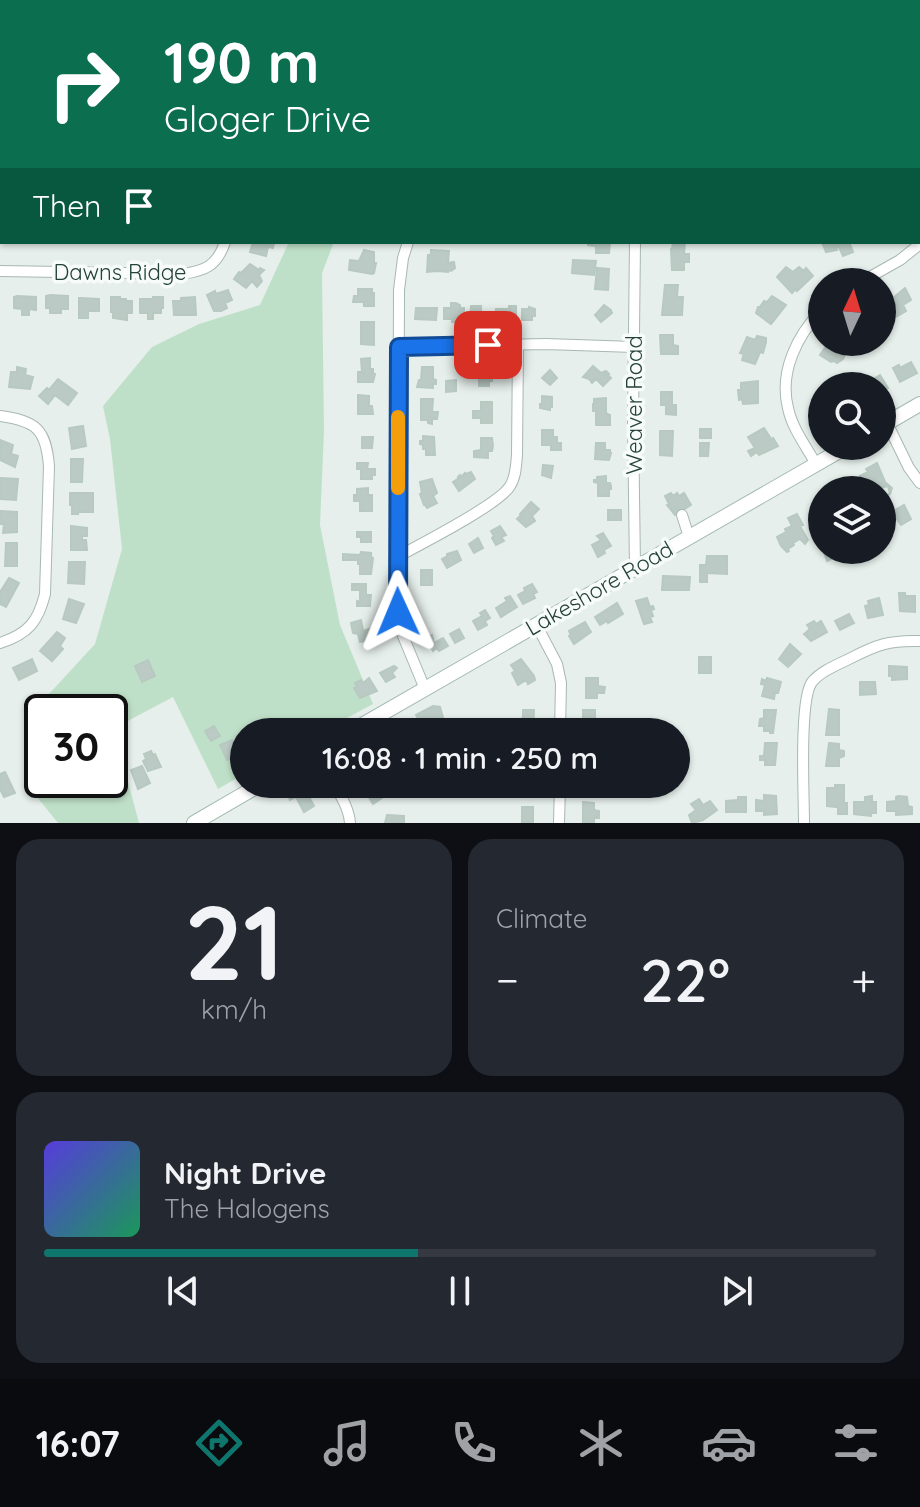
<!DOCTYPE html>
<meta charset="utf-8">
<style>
:root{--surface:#171b24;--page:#242831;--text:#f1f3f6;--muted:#9ea1a6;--line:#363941;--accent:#0f766e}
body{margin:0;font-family:Quicksand,sans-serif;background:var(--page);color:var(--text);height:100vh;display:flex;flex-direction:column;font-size:30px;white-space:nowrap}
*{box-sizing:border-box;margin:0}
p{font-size:26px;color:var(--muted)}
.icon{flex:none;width:44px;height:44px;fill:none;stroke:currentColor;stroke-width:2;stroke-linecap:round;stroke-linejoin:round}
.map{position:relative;height:823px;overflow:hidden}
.sheet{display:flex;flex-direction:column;gap:16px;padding:16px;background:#0d0f14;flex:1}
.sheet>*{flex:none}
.guide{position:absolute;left:0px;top:0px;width:920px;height:244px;box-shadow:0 2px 6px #0004;background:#0b6e4f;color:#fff;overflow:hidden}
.needle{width:52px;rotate:4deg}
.fabs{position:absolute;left:808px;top:268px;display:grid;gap:16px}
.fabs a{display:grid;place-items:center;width:88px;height:88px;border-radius:50%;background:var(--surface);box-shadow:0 2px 6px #0004;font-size:40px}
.speed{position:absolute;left:24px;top:694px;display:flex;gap:16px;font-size:40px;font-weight:700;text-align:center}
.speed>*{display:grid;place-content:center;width:104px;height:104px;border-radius:50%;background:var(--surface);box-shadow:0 2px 6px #0004;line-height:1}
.speed .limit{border:4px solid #111;border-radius:12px;background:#fff;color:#111}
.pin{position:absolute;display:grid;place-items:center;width:68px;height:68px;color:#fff;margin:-34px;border-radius:16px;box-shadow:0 4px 12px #0006}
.me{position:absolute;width:88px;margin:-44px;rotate:359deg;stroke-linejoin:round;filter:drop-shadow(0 0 6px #0008)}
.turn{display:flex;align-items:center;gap:28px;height:168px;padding:0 32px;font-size:36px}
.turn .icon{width:104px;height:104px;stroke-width:2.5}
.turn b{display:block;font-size:56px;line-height:68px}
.then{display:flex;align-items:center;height:76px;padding:0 32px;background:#0003;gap:16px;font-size:30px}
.big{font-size:60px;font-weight:600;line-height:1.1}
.sheet .card{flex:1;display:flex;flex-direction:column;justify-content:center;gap:12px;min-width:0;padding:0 28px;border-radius:24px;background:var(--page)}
.sheet .dial{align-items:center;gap:0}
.dial b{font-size:104px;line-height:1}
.song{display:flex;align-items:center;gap:24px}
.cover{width:96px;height:96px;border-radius:12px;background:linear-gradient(135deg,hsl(250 70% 55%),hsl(150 70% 35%))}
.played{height:8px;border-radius:4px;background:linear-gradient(90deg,var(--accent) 45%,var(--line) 45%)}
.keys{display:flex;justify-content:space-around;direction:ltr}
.heat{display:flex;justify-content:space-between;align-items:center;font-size:44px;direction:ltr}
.sheet .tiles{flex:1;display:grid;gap:16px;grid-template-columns:1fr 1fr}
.card:last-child{grid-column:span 2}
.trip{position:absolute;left:230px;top:718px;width:460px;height:80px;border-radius:40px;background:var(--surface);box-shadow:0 2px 6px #0004;font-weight:600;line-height:80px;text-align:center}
.dock{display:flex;height:128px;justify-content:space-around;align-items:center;background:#090b0e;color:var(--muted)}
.dock .icon{width:56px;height:56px}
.dock .selected{color:var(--accent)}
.dock b{font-size:36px;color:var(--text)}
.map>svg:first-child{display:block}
</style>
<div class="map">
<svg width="920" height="823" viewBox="0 0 920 823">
<rect width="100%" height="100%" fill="#e6efeb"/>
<path fill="#bfe0c8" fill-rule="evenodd" d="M289 242H334L322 273 324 431 320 525 340 625 373 704 321 732H244V774L218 789 173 697 122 724 127 778 139 823H58L24 781 25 737 49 694 95 644 122 549 110 439 103 406 152 347 199 324 260 305ZM42 712H110V780H42Z"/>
<path fill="#bbcac4" stroke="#b8c9c2" stroke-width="2" d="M253 242H274L273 248 268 247 266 256 250 252Z
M588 242H610L609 253H596V246L588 245Z
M673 242H685L684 254H689V262H684V270H672L671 249H672Z
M822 242H849L853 252 843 256 839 247 836 248 837 250 826 252Z
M364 250 374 252V263H376L374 273 372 274 349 270 350 260 359 261Z
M431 250 449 251 448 263 454 262 455 268 451 271 448 270V272L437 271 427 272 428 255H431Z
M573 260 596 261 594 275 572 273Z
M250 264 259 270 260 268 264 270 259 275 262 281 257 287 252 281 246 288 234 279 239 272 241 273Z
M786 267 793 272 799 267 804 271 806 268 813 276 797 291 796 289 792 293 777 277Z
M597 268 609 269 608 290 595 289Z
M665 285H678L677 297H683L682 315H662Z
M905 288 911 300 903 305 906 311 894 318 883 299 889 296 890 298H893Z
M358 289H372V293H374V306H364V302H353L354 296H358Z
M228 290 232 300 225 303 227 308 221 311H214L207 295 215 291 216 294Z
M50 295 68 296V309H61V313H50V308H46V296Z
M17 296 36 297V310L29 309V315H22V309L14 308V297Z
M772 296 786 305 771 324 756 313 758 307H760L764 301 767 302Z
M111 297H120V299H126V301H132V313H127V320L113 318V312H111Z
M153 297H163V308H161V313H153V319H148V313H140V299H153Z
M195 297 196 315H174L173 301H181V298Z
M79 298 99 299V311H88V318H79Z
M451 303H456L460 305V308H464V320L456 319V322H452V319H444V308H451Z
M604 305 611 310 612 313 601 322 595 315Z
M471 306H481V319H470Z
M509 306H516V316L506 315V321L495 319 496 309H509Z
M529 307 535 309V316H532V320H522V309H529Z
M416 308H437L436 320 415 319Z
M361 322H374V345L361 344Z
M660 335H673V345L678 346V354H661Z
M757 336 766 338V342L763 353 760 352 755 364 742 360 744 354 740 353 747 337 755 340Z
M829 342H842L848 347 843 359 837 363 834 361 831 362 820 355Z
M370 358V369H373V374H375L373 382H358V372H362L361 359Z
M911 362 917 373 900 382 893 368 899 365 900 368Z
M593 366 601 373 606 371 609 374 608 375 611 378 603 386 596 379 592 383 589 379 583 377Z
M17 367 26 369 25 375 33 377 30 389 9 387 11 372H17Z
M422 367H433V379L436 380V384H433V388L417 387 419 380H421Z
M481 368H492L494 376H492V381H489V386H479V380H481Z
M550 370 557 378 550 385 542 378Z
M880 375 888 388 882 392V386H868L876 381 875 378Z
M58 379 77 393 68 405 55 395 48 404 39 396 47 388 49 390Z
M456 380V391L446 392V381Z
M758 381V403L743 404 742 399 739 400 738 390H741V383Z
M661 392H672V405H676V415L666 414V405H661Z
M358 395 369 396V406H372L373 414H358Z
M542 396 552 397V407H550V410L540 408V404H542Z
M606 398V412L607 414 610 415V425H596V411H593V404L597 402H594V399Z
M421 399H433L432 412H438L437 419H432V424L428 423V420H421Z
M481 402H492V423H481V418H473V411H481Z
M83 426 86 446 72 449 69 428Z
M764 428 770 437V440L773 438 778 446 759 455 757 452 751 456 748 451 755 448 748 437Z
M700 429H711V438H700Z
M542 430H553V437H557V443H561V450H551V445H542Z
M660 431H673L672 456 660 455Z
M423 436 434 437 435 455H426V449H423V445L420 444V441H423Z
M362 437H373L372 448H362Z
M481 438H492L493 446 492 451H488V458L474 457V451L481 450Z
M0 440 13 445 11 454 18 456 15 467 0 460Z
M596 443H605V450H610V453H611L609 460 595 459Z
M700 443H709L708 456H700Z
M71 459H83L82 482H71Z
M357 463H368L367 469H375V475H372V479H361V469H357Z
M877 463 885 482 892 488 890 494 882 498 890 493 888 486 872 490 876 487 874 483 867 488 860 476 868 472 866 469Z
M543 465 553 466 551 478 542 475Z
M471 472 475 479 459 491 453 482 459 478 458 477 460 475 461 477 465 473 466 474Z
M606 476V483H610L611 486V489H609V496H598V483L594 482V480H597V477Z
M0 478 18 479 16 500 0 499Z
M432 479 437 493 433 496 437 503 427 508 425 505H424L420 494 422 493 420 482Z
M368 488V495H372V511H360V501H354V495H357V489Z
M70 493H93V512H78V514H72V505H70Z
M671 493 673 496 677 493 679 496 684 493 691 505 675 515 667 505 669 504 665 496Z
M531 502 539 509 532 516 535 521 526 527 517 519 521 515 520 514Z
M904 505 911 519 901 525 892 512Z
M608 510H621V520H608Z
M0 511 17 512V532L3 533 4 524H0Z
M797 514 803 525 800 526 808 540 805 544 800 539 793 543 794 545 788 549 789 551 787 552 781 546 777 537 786 532 785 529 792 526 788 518Z
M71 526 87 528V536H82V540H86L87 550H71Z
M500 526 506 535 501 537 504 541 496 545 492 538 494 536 491 531Z
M357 532H371V542H361V537H357Z
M603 533 611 546 604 550 605 553 598 557 592 545 601 540 597 536Z
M478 538 483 548 474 553 469 544Z
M6 543H17V566H5Z
M829 550H837L839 555 827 561 824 552Z
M457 551 461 560 447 568 442 559 447 556V554Z
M361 552 371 553V557L373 558 371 574H360V564H358V560H343V554L360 555Z
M707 556H727V574L707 573V582H700V565H706Z
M69 562H85L84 584 68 583Z
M421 570H432V585H421Z
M663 576 690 577 689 590H662Z
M9 578 19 583 6 607 0 604V592Z
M352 584H366V595H371L370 606H357V601L360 602V590H352Z
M532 584 537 592 533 594 535 598 523 604 518 595 525 591 524 588Z
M899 593H905V596H915V612L900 611Z
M510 596 517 607 501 617 496 608 507 601 505 598Z
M647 598 650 607 653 606 654 609 651 610 653 616 650 617 652 622 644 624 636 601Z
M879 598 883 615 868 618 865 606 869 605 868 601Z
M69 599 84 604 76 623 63 619Z
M617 603 623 614 608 623 607 621 600 625 595 617Z
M485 610 490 618 485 621 487 625 478 630 473 621 482 616 480 613Z
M849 614 854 623 840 630 835 621Z
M361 620 363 631 372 628 375 638 360 642 358 634 353 633 351 623Z
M814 621 816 624 821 621 827 632 811 641 804 634 810 629 807 625Z
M585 622 591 632 574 644 569 636 571 635 569 631Z
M459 629 464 638 455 643 450 634Z
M57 632 65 638 60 646 63 649 52 661 40 651Z
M432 635 434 643 443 638 448 646 439 651 437 648 433 651 426 638Z
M790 644 801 654 788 667 779 659Z
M699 657H711V673H699Z
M32 659 37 671 19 680 13 668Z
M521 659 534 676 535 680 528 684 526 680 518 685 512 673 515 671 511 665Z
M148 660 155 676 142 682 135 666Z
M394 666 397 668 392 673 395 677 386 682 380 673Z
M889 666 907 667V679L892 680V676H889Z
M369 678 377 691 360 698 354 688 357 687 355 683 361 680 363 683Z
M586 678H598V686L605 687 604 693H597V698H586Z
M767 678 781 682 778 693H775L774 699 762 696 765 685 761 684 762 679 766 681Z
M860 682H875L876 694 860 695Z
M433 706 440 707 444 721 432 729 430 725 424 729 416 715Z
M829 709 839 710V735H826Z
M523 710H534L533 732H523V729H519L518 727V720L523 718Z
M583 710H595V727H583Z
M764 710H776L773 733H770V731H764V726H759L760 719 764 718Z
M214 726 220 736 211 741 205 731Z
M232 740 239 755 227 760 220 745Z
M765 743H777L775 765H765V760H760V756H764Z
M829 743 839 744V750L844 751V756L839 758V766H826Z
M151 751 153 755 155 754 161 767 148 771 143 761 146 759 144 754Z
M142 766 150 783 138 789 131 770Z
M5 772 15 793 4 797 0 789V774Z
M302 784 314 806 304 812 296 797 290 800 286 791Z
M361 784H376L382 798 373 804Z
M835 785H844V803H847V814H838V806L836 807 827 806V788H835Z
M764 795 776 796 777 814 764 815V811H756V800L764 801Z
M872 796V801L870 802H876V813H871V816L854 814V802H865V797Z
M898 796 907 797 908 806 912 807V814L896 815V811H887V802L896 801V797Z
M738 797H746V812H726V801L738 800Z
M699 799 703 805 710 801 717 810 703 820 692 823 689 815 696 810 691 804Z
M583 802 594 803V810L599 811V818H594V823H583Z
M522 807H533V822H522Z
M387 815 404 816V823H385Z"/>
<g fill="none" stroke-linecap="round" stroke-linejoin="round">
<defs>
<path id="street" d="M440 0 441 2
M0 2H3
M638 2V0
M918 19H920
M0 136H2
M408 242 403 258 399 290 398 612 401 631 425 689
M0 271 182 274C205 271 217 266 225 242
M861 282 900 260 920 244
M399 347 546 344 634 347
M0 416C36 421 46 429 49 466L45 594C38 622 28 634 0 643
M887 423 909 468 920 483
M816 464C806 446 792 428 788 408 779 372 797 335 822 310
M682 515 689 537
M397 557C419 545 500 504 510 486 516 477 516 465 517 455L518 345
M635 567 633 422 635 242
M536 624 557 664 561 683 560 732
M334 784C341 796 349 809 350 823
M559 823 560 784
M804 823C804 796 799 699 812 682 821 671 837 665 849 659 876 645 889 640 920 641"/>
<path id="secondary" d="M882 426 920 404
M350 732 848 446
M194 823 261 784"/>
</defs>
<use href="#street" stroke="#a8b8b2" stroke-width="12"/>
<use href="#secondary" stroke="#a4bbb3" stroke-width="16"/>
<use href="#street" stroke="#fff" stroke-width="10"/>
<use href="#secondary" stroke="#fff" stroke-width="14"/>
</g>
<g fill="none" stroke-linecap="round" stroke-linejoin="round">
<defs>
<path id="route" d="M398 612 399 347 488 345"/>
</defs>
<use href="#route" stroke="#114b97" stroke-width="20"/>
<use href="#route" stroke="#1a73e8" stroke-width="14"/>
<path stroke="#f59e0b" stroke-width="14" d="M398 488V417"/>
</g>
<g text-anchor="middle" stroke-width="7" stroke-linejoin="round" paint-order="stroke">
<g font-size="22" fill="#24423a" stroke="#f7fbf9">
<text x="120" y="280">Dawns Ridge</text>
<text transform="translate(634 405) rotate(-90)" y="8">Weaver Road</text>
<text transform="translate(599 588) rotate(-30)" y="8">Lakeshore Road</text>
</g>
</g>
</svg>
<div class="fabs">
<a><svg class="needle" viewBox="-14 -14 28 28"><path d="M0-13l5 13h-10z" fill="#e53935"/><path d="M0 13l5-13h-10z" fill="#9ea1a6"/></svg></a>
<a><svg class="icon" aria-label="search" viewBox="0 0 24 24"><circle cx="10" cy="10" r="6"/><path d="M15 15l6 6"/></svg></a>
<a><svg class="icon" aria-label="layers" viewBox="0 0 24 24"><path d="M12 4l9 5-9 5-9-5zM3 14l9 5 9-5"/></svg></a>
</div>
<div class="speed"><div class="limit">30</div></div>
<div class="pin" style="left:488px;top:345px;background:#d93025"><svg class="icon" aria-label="arrive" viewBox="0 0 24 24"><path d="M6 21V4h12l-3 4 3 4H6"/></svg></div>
<svg class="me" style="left:398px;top:612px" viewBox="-20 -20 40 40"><path d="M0-17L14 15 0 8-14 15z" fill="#1a73e8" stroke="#fff" stroke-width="4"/></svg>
<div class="trip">16:08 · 1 min · 250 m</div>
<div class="guide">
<div class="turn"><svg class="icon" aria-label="right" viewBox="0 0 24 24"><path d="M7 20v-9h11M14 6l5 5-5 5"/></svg><div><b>190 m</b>Gloger Drive</div></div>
<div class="then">Then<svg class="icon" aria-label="arrive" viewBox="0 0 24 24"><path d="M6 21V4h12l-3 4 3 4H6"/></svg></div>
</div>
</div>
<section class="sheet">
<div class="tiles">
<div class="card dial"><b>21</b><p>km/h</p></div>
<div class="card"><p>Climate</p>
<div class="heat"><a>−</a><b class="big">22°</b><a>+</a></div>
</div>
<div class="card">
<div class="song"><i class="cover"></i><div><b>Night Drive</b><p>The Halogens</p></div></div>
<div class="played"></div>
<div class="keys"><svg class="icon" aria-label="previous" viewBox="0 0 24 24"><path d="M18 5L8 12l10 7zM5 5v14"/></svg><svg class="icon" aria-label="pause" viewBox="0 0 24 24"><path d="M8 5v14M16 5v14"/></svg><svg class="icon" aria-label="next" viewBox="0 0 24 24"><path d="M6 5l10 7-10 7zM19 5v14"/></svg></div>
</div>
</div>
</section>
<nav class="dock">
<b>16:07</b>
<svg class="icon selected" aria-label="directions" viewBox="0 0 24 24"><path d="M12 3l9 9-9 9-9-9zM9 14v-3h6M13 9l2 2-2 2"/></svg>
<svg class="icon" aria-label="music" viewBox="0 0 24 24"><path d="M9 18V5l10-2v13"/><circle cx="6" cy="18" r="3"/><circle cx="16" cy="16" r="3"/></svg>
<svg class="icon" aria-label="phone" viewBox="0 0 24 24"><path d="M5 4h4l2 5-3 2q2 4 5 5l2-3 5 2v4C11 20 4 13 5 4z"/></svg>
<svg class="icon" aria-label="climate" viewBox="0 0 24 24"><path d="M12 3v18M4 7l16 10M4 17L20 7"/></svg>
<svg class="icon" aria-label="car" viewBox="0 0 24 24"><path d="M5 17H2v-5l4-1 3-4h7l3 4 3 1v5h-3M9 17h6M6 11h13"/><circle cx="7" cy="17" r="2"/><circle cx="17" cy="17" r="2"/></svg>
<svg class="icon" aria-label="filters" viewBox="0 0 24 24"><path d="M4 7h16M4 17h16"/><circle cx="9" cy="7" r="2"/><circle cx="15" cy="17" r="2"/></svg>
</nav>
